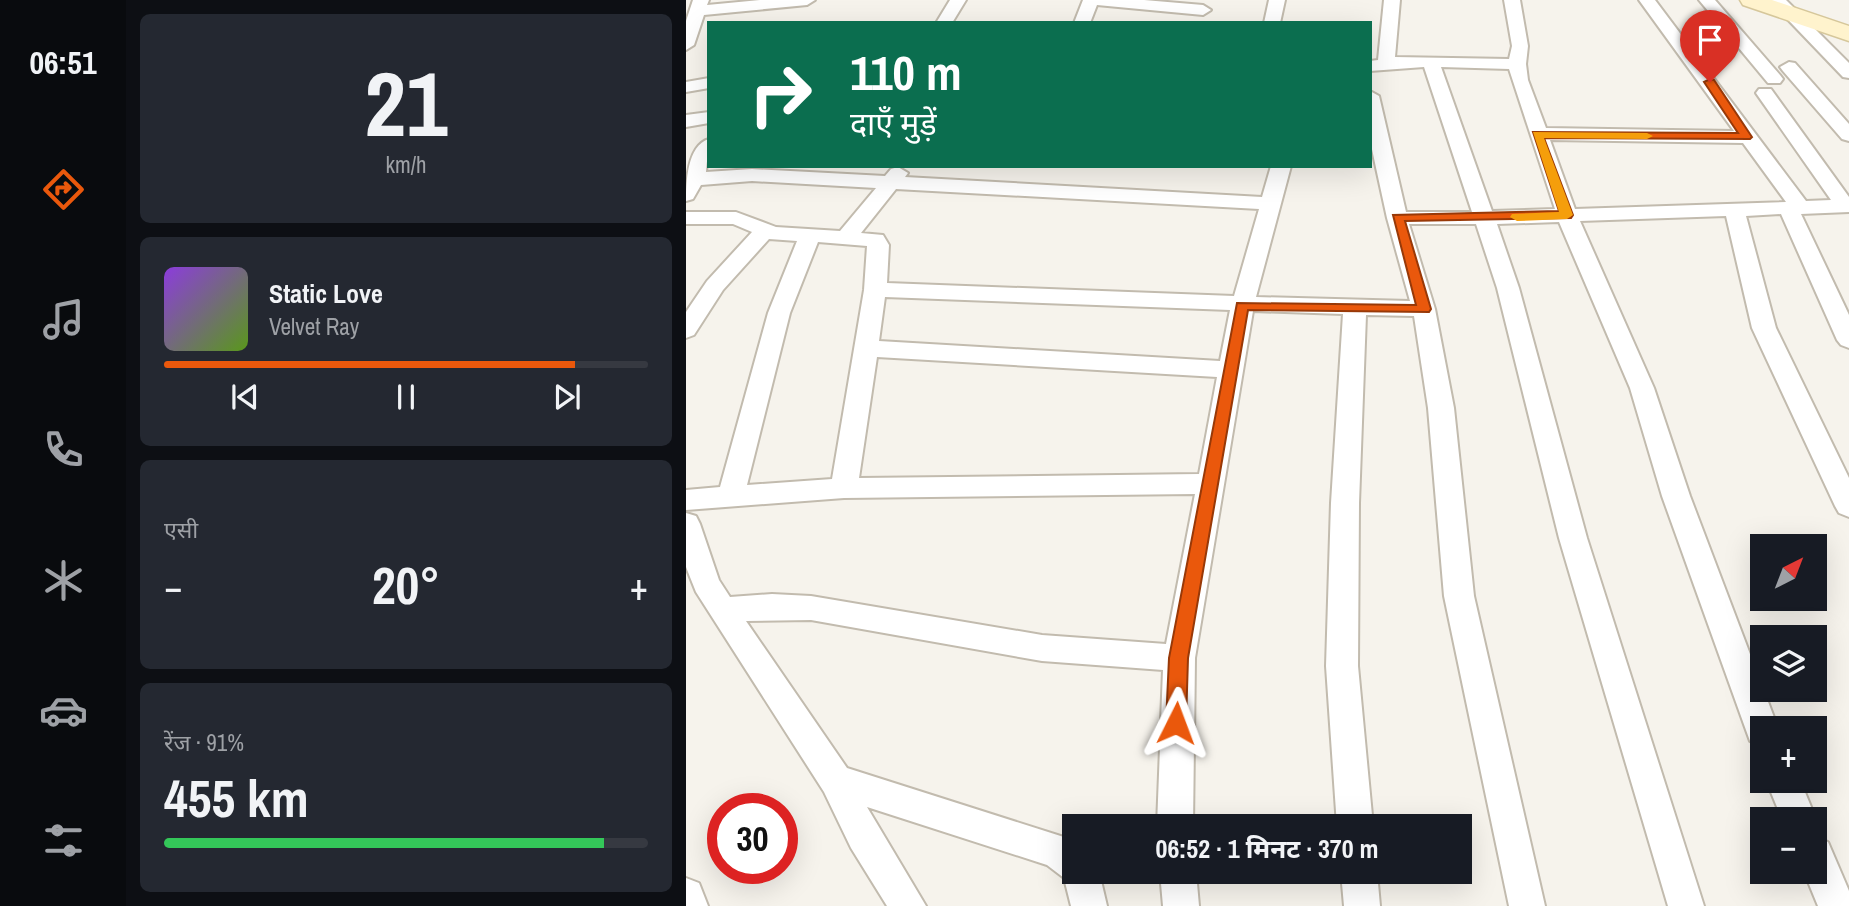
<!DOCTYPE html>
<html lang="hi">
<meta charset="utf-8">
<style>
:root{--surface:#171b24;--page:#242831;--text:#f1f3f6;--muted:#9ea1a6;--line:#363941;--accent:#ea580c}
body{margin:0;font-family:"Archivo Narrow","Noto Sans Devanagari",sans-serif;background:var(--page);color:var(--text);height:100vh;display:flex;flex-direction:column;font-size:26px;white-space:nowrap}
*{box-sizing:border-box;margin:0}
p{font-size:23px;color:var(--muted)}
.icon{flex:none;width:38px;height:38px;fill:none;stroke:currentColor;stroke-width:2;stroke-linecap:round;stroke-linejoin:round}
.map{position:relative;flex:1;overflow:hidden}
.drawer{display:flex;flex-direction:column;gap:14px;padding:14px;background:#0d0f14;width:560px}
.drawer>*{flex:none}
.banner{position:absolute;left:21px;top:21px;width:665px;height:147px;border-radius:0px;box-shadow:0 7px 28px #0002;background:#0b6e4f;color:#fff;overflow:hidden}
.needle{width:46px;rotate:42deg}
.tools{position:absolute;left:1064px;top:534px;display:grid;gap:14px}
.tools a{display:grid;place-items:center;width:77px;height:77px;border-radius:0px;background:var(--surface);box-shadow:0 7px 28px #0002;font-size:35px}
.speed{position:absolute;left:21px;top:793px;display:flex;gap:14px;font-size:35px;font-weight:700;text-align:center}
.speed>*{display:grid;place-content:center;width:91px;height:91px;border-radius:50%;background:var(--surface);box-shadow:0 7px 28px #0002;line-height:1}
.speed .limit{border:10px solid #d22;background:#fff;color:#111}
.pin{position:absolute;display:grid;place-items:center;width:60px;height:60px;color:#fff;margin:-72px -30px;border-radius:50% 50% 50% 0;rotate:-45deg;box-shadow:0 0 7px #0007}
.pin .icon{rotate:45deg}
.me{position:absolute;width:77px;margin:-38px;rotate:3deg;stroke-linejoin:round;filter:drop-shadow(0 0 5px #0008)}
.turn{display:flex;align-items:center;gap:24px;height:147px;padding:0 28px;font-size:32px}
.turn .icon{width:91px;height:91px;stroke-width:2.5}
.turn b{display:block;font-size:49px;line-height:60px}
.big{font-size:52px;font-weight:700;line-height:1.1}
.drawer .widget{flex:1;display:flex;flex-direction:column;justify-content:center;gap:10px;min-width:0;padding:0 24px;border-radius:10px;background:var(--page)}
.drawer .dial{align-items:center;gap:0}
.dial b{font-size:91px;line-height:1}
.song{display:flex;align-items:center;gap:21px}
.cover{width:84px;height:84px;border-radius:10px;background:linear-gradient(135deg,hsl(270 70% 55%),hsl(90 70% 35%))}
.played{height:7px;border-radius:4px;background:linear-gradient(90deg,var(--accent) 85%,var(--line) 85%)}
.keys{display:flex;justify-content:space-around;direction:ltr}
.heat{display:flex;justify-content:space-between;align-items:center;font-size:38px;direction:ltr}
.charge{height:10px;border-radius:5px;background:linear-gradient(90deg,#34c759 91%,var(--line) 0)}
.trip{position:absolute;left:376px;top:814px;width:410px;height:70px;border-radius:0px;background:var(--surface);box-shadow:0 7px 28px #0002;font-weight:700;line-height:70px;text-align:center}
main{display:flex;flex:1;min-height:0}
.dock{display:flex;flex-direction:column;width:126px;justify-content:space-around;align-items:center;background:#090b0e;color:var(--muted)}
.dock .icon{width:49px;height:49px}
.dock .active{color:var(--accent)}
.dock b{font-size:32px;color:var(--text)}
.map>svg:first-child{display:block}
</style>
<main>
<nav class="dock">
<b>06:51</b>
<svg class="icon active" aria-label="directions" viewBox="0 0 24 24"><path d="M12 3l9 9-9 9-9-9zM9 14v-3h6M13 9l2 2-2 2"/></svg>
<svg class="icon" aria-label="music" viewBox="0 0 24 24"><path d="M9 18V5l10-2v13"/><circle cx="6" cy="18" r="3"/><circle cx="16" cy="16" r="3"/></svg>
<svg class="icon" aria-label="phone" viewBox="0 0 24 24"><path d="M5 4h4l2 5-3 2q2 4 5 5l2-3 5 2v4C11 20 4 13 5 4z"/></svg>
<svg class="icon" aria-label="climate" viewBox="0 0 24 24"><path d="M12 3v18M4 7l16 10M4 17L20 7"/></svg>
<svg class="icon" aria-label="car" viewBox="0 0 24 24"><path d="M5 17H2v-5l4-1 3-4h7l3 4 3 1v5h-3M9 17h6M6 11h13"/><circle cx="7" cy="17" r="2"/><circle cx="17" cy="17" r="2"/></svg>
<svg class="icon" aria-label="filters" viewBox="0 0 24 24"><path d="M4 7h16M4 17h16"/><circle cx="9" cy="7" r="2"/><circle cx="15" cy="17" r="2"/></svg>
</nav>
<section class="drawer">
<div class="widget dial"><b>21</b><p>km/h</p></div>
<div class="widget">
<div class="song"><i class="cover"></i><div><b>Static Love</b><p>Velvet Ray</p></div></div>
<div class="played"></div>
<div class="keys"><svg class="icon" aria-label="previous" viewBox="0 0 24 24"><path d="M18 5L8 12l10 7zM5 5v14"/></svg><svg class="icon" aria-label="pause" viewBox="0 0 24 24"><path d="M8 5v14M16 5v14"/></svg><svg class="icon" aria-label="next" viewBox="0 0 24 24"><path d="M6 5l10 7-10 7zM19 5v14"/></svg></div>
</div>
<div class="widget"><p>एसी</p>
<div class="heat"><a>−</a><b class="big">20°</b><a>+</a></div>
</div>
<div class="widget"><p>रेंज · 91%</p><b class="big">455 km</b><div class="charge"></div></div>
</section>
<div class="map">
<svg width="1163" height="906" viewBox="0 0 1163 906">
<rect width="100%" height="100%" fill="#f6f3ec"/>
<g fill="none" stroke-linecap="round" stroke-linejoin="round">
<defs>
<path id="street" d="M7 0H23L21 5 74 0H129L121 5 18 15 8 45 0 50V21Z
M264 0H280L266 23H250Z
M397 0H458L517 5 525 10 517 15 411 5 404 23H388Z
M583 0H599L594 23H578Z
M698 0H714L709 57 823 59 826 46 818 0H834L842 46 840 64 842 80 860 128 1048 131 953 0H969L1120 201 1145 200 1070 93 1073 89H1085L1163 197V212L1115 214 1163 315V348L1155 345 1151 340 1095 214 1060 216 1090 328 1163 478V517L1153 513 1149 506 1066 328 1040 216 894 221 968 388 1004 496 1092 728H1076V745L1064 741 1060 730 976 496 944 388 873 222 811 224 833 288 901 538 1018 906H982L873 538 811 288 790 224H723L749 309 768 408 788 596 859 906H823L758 596 742 408 728 316 680 315 673 503 672 666 687 826H651L640 666 645 503 657 314 567 311 509 658 507 826H471L477 670 356 661 125 620 60 621 161 768 384 839 388 842V872H413L421 906H385L378 878 361 865 181 807 240 906H201L165 848 138 792 10 592 0 567V513L10 516 14 524 33 580 44 597 86 594 125 596 356 635 480 644 509 494 158 498 0 510V490L34 487 82 313 111 241 83 239 37 290 8 335 0 338V312L21 281 66 232 47 224H0V212H50L90 227 154 231 190 188 66 181 15 185 7 199 0 201C0 183 1 145 23 139L20 172 66 169 199 176 205 169 212 167 222 173 219 177 576 197 585 166H605L570 297 724 301 701 218 684 140V91L693 96 720 212H786L738 67 684 71V61L692 60ZM755 67 823 69 869 209 806 211ZM864 140 1057 143 1100 202 889 209ZM210 189 573 209 548 296 201 283 203 245 197 235 175 233ZM132 242 181 246 178 290 146 479 61 485 104 313ZM199 297 544 310 534 361 193 341ZM191 357 531 377 513 474 173 478Z
M1013 0H1029L1094 75 1097 79 1094 83H1082Z
M1083 0H1100L1163 63V78L1157 77Z
M1103 62 1109 63 1163 124V141L1156 139 1097 71 1094 67Z
M23 78V88L0 92V82Z
M23 112V123L0 127V115Z
M1080 780H1114L1130 819 1129 823V819H1096Z
M1129 837 1142 842 1163 891V906H1132L1118 872H1129Z
M474 872H510L513 906H477Z
M655 872H691L694 906H658Z
M0 878 13 883 22 906H0Z"/>
<path id="secondary" d="M1054 0H1086L1163 26V41L1057 5Z"/>
</defs>
<use href="#street" stroke="#c2bbae" stroke-width="4"/>
<use href="#secondary" stroke="#d6c79b" stroke-width="3"/>
<use href="#street" fill="#fff" fill-rule="evenodd"/>
<use href="#secondary" fill="#fff3cd" fill-rule="evenodd"/>
</g>
<path fill="#ea580c" stroke="#983908" stroke-width="2" d="M1024 79 1028 80 1066 137 1064 139 858 138 887 215 885 218 719 221 745 309 743 312 562 310 502 658 500 723 497 729 490 732 483 729 480 723 483 658 551 303 730 305 707 215 873 211 847 132 1052 133 1018 82Z"/>
<path fill="#f59e0b" d="M847 132 961 133 967 136 961 139 858 138 887 215 881 219 831 221 824 217 826 214 873 212Z"/>
</svg>
<div class="tools">
<a><svg class="needle" viewBox="-14 -14 28 28"><path d="M0-13l5 13h-10z" fill="#e53935"/><path d="M0 13l5-13h-10z" fill="#9ea1a6"/></svg></a>
<a><svg class="icon" aria-label="layers" viewBox="0 0 24 24"><path d="M12 4l9 5-9 5-9-5zM3 14l9 5 9-5"/></svg></a>
<a>+</a>
<a>−</a>
</div>
<div class="speed"><div class="limit">30</div></div>
<div class="pin" style="left:1024px;top:82px;background:#d93025"><svg class="icon" aria-label="arrive" viewBox="0 0 24 24"><path d="M6 21V4h12l-3 4 3 4H6"/></svg></div>
<svg class="me" style="left:490px;top:723px" viewBox="-20 -20 40 40"><path d="M0-17L14 15 0 8-14 15z" fill="#ea580c" stroke="#fff" stroke-width="4"/></svg>
<div class="trip">06:52 · 1 मिनट · 370 m</div>
<div class="banner">
<div class="turn"><svg class="icon" aria-label="right" viewBox="0 0 24 24"><path d="M7 20v-9h11M14 6l5 5-5 5"/></svg><div><b>110 m</b>दाएँ मुड़ें</div></div>
</div>
</div>
</main>
